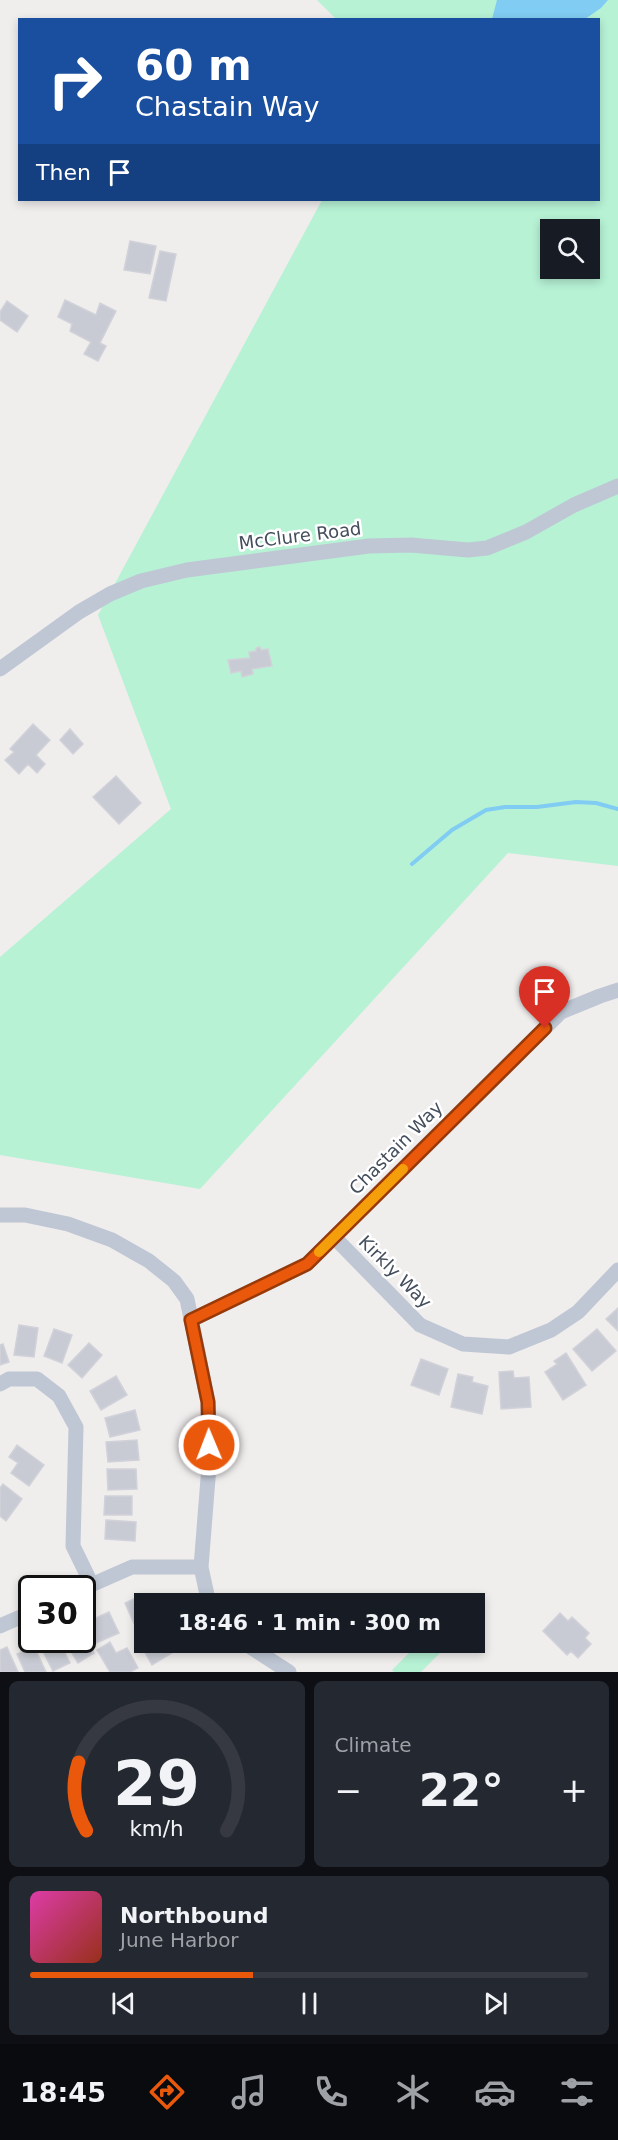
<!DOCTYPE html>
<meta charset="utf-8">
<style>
:root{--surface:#171b24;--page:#242831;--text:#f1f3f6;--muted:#9ea1a6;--line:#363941;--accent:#ea580c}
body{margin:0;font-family:"DejaVu Sans",sans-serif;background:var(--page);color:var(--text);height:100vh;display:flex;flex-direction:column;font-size:22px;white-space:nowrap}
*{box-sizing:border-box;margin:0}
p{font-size:20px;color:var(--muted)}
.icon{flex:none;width:33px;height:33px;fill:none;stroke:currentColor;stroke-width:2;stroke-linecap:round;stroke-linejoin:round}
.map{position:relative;height:1672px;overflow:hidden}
.details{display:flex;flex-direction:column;gap:9px;padding:9px;background:#0d0f14;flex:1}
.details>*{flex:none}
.hud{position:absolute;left:18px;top:18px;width:582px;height:183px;border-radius:0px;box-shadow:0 3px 9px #0003;background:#1a4fa0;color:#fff;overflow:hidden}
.fabs{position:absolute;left:540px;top:219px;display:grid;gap:12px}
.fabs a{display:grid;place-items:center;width:60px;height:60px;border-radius:0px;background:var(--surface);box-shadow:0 3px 9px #0003;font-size:30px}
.speed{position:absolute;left:18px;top:1575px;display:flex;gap:12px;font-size:30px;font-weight:700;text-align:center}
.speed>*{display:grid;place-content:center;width:78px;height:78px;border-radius:50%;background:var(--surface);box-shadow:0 3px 9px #0003;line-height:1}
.speed .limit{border:3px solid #111;border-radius:9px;background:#fff;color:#111}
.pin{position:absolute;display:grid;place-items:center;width:51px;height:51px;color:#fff;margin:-62px -26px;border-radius:50% 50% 50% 0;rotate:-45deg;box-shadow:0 0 6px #0007}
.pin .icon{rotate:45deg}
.me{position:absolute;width:66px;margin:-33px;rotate:359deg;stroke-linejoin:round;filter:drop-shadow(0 0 4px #0008)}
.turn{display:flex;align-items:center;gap:21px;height:126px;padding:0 18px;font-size:27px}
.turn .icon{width:78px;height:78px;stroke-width:2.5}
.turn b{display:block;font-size:42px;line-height:51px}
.then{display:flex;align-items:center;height:57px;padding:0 18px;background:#0003;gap:12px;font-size:22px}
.big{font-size:45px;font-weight:800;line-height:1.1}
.details .widget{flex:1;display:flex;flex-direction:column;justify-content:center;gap:9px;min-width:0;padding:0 21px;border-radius:9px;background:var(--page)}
.details .dial{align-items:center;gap:0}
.dial svg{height:156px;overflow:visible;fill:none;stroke:var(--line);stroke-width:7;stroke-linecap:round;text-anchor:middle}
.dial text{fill:var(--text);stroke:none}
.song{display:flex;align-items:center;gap:18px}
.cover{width:72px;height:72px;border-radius:9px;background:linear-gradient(135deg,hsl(320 70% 55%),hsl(10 70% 35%))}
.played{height:6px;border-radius:3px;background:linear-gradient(90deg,var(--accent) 40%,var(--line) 40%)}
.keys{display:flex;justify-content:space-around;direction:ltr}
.heat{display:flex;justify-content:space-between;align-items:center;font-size:33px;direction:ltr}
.details .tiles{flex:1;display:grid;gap:9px;grid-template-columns:1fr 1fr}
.widget:last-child{grid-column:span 2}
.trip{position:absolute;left:134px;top:1593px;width:351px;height:60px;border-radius:0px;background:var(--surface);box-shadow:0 3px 9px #0003;font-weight:800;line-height:60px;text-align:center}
.menu{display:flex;height:96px;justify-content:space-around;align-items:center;background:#090b0e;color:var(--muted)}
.menu .icon{width:42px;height:42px}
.menu .on{color:var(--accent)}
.menu b{font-size:27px;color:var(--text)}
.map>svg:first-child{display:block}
</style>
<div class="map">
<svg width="618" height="1672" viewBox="0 0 618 1672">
<rect width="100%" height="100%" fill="#f0eded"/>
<path fill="#b7f2d5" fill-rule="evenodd" d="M317 0H618V866L508 853 200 1189 0 1155V957L171 809 98 615 322 200H598V20L336 19ZM550 230H590V268H550Z
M420 1642 429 1643 440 1653 421 1672H394L392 1670Z"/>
<path fill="#81ccf2" d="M497 0H608L601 8 585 19H492Z"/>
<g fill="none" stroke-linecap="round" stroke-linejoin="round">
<path stroke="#81ccf2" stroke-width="4" d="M412 864 452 830 486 810 505 807H537L576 802 596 803 618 809"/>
</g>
<path fill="#c9cbd4" stroke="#d1d2d9" stroke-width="1.5" d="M130 241 156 246 150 274 124 270Z
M160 251 176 254 166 301 149 298Z
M65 300 96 315 100 303 116 311 100 343 106 346 98 361 84 354 91 342 70 331 72 324 58 317Z
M7 301 28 316 17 332 0 320V312Z
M260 647 261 650 268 649 272 666 252 669 253 674 242 677 241 671 231 673 228 660 250 658 249 652 256 651V648Z
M33 724 50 740 36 755 45 764 37 773 28 764 19 774 5 760 14 752 10 749Z
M70 729 83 744 73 754 60 740Z
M116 776 141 803 119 824 93 797Z
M618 1308V1331L606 1319Z
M19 1325 38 1328 34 1357 14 1355Z
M54 1329 72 1335 62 1363 44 1356Z
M597 1329 616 1351 592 1371 573 1349Z
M89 1343 102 1355 82 1378 68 1365Z
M3 1344 9 1362 0 1365V1345Z
M566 1353 586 1385 563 1400 545 1372 557 1364 554 1361Z
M421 1359 448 1369 439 1395 411 1385Z
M513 1371 514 1378 529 1377 531 1407 501 1409 499 1372Z
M458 1374 473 1377 472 1382 488 1386 482 1414 451 1407Z
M116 1376 127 1395 101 1410 90 1391Z
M135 1410 140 1430 110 1437 105 1418Z
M137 1440 139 1460 108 1462 106 1442Z
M17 1445 44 1465 29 1486 11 1473 18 1463 9 1457Z
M107 1469H136L137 1489 108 1490Z
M3 1484 22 1499 6 1521 0 1516V1488Z
M105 1496H132V1515H104Z
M106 1520 136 1522 135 1541 105 1539Z
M144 1594 149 1604H144V1626L137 1630 125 1603Z
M109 1612 119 1633 96 1643 87 1622Z
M560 1613 568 1621 572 1617 589 1633 585 1638 591 1644 578 1658 571 1651 567 1655 543 1631Z
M82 1633 94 1653 78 1663 64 1640H82Z
M43 1640H54L55 1643 59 1641 70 1663 53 1671 38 1642Z
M110 1642 116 1653 127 1648 138 1668 130 1672H110L97 1650Z
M150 1642H170L175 1651 152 1665 142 1647Z
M34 1646 46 1672H25L17 1654Z
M7 1647 18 1672H0V1650Z"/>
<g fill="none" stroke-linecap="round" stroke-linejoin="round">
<path stroke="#bfc7d4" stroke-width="15" d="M0 669 79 612 110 594 141 581 187 570 369 546 411 545 468 550 487 548 526 532 574 505 618 486
M0 1215H25L68 1224 112 1240 149 1261 174 1281 187 1299 208 1402 209 1466 201 1567 209 1604
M334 1237 420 1325 463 1344 509 1347 551 1330 578 1312 618 1270
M191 1320 307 1264 561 1012 600 996 618 990
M0 1384 9 1379H37L59 1396 76 1427 73 1546 92 1585
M82 1589 132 1567H201
M0 1626 32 1612
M243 1642 289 1672"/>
</g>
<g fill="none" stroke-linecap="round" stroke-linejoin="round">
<defs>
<path id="route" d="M209 1445 208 1402 191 1320 307 1264 545 1028"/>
</defs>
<use href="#route" stroke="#983908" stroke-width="15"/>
<use href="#route" stroke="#ea580c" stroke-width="10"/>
<path stroke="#f59e0b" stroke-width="10" d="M319 1252 403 1169"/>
</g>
<g text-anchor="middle" stroke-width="5" stroke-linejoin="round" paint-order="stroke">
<g font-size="18" fill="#444e5c" stroke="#fff">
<text transform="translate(300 536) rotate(-7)" y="6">McClure Road</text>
<text transform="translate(396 1148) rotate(-45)" y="6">Chastain Way</text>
<text transform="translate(395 1272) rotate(45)" y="6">Kirkly Way</text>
</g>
</g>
</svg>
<div class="fabs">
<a><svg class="icon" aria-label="search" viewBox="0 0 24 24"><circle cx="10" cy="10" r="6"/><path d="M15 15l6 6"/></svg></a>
</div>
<div class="speed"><div class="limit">30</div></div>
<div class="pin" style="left:545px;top:1028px;background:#d93025"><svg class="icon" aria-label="arrive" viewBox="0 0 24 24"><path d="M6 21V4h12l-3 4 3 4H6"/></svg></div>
<svg class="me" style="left:209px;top:1445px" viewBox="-20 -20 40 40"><circle r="17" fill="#ea580c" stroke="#fff" stroke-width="3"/><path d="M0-11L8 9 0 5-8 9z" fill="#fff"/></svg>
<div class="trip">18:46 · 1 min · 300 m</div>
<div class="hud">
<div class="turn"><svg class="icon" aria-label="right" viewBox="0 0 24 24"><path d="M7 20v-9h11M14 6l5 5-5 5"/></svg><div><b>60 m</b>Chastain Way</div></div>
<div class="then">Then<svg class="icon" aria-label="arrive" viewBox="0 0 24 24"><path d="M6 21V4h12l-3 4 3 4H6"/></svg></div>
</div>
</div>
<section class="details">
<div class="tiles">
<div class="widget dial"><svg viewBox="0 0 100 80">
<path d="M14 69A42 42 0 1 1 86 69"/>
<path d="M14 69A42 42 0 0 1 10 34" stroke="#ea580c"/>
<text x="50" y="56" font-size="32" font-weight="700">29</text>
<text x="50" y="72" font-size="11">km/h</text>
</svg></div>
<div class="widget"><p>Climate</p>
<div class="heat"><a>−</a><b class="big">22°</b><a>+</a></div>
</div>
<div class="widget">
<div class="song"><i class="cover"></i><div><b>Northbound</b><p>June Harbor</p></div></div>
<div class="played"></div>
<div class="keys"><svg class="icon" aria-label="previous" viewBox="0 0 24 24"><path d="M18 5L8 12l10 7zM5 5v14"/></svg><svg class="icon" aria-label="pause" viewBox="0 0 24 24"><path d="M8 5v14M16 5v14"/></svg><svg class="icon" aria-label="next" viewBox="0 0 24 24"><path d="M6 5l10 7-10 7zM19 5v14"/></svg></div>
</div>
</div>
</section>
<nav class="menu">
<b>18:45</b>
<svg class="icon on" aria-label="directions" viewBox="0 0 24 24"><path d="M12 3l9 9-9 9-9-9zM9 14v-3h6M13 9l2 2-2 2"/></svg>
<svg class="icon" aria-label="music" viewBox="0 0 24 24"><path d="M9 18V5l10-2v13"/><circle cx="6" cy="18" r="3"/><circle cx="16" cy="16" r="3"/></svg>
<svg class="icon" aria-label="phone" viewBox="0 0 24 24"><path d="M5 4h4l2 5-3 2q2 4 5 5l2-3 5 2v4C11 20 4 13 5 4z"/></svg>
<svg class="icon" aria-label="climate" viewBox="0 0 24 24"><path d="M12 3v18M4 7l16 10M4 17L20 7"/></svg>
<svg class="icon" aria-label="car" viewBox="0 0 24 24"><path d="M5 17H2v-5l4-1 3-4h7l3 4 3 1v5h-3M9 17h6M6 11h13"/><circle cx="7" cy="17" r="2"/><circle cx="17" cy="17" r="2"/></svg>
<svg class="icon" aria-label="filters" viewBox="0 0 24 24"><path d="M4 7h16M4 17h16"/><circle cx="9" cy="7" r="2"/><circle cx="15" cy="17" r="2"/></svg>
</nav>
